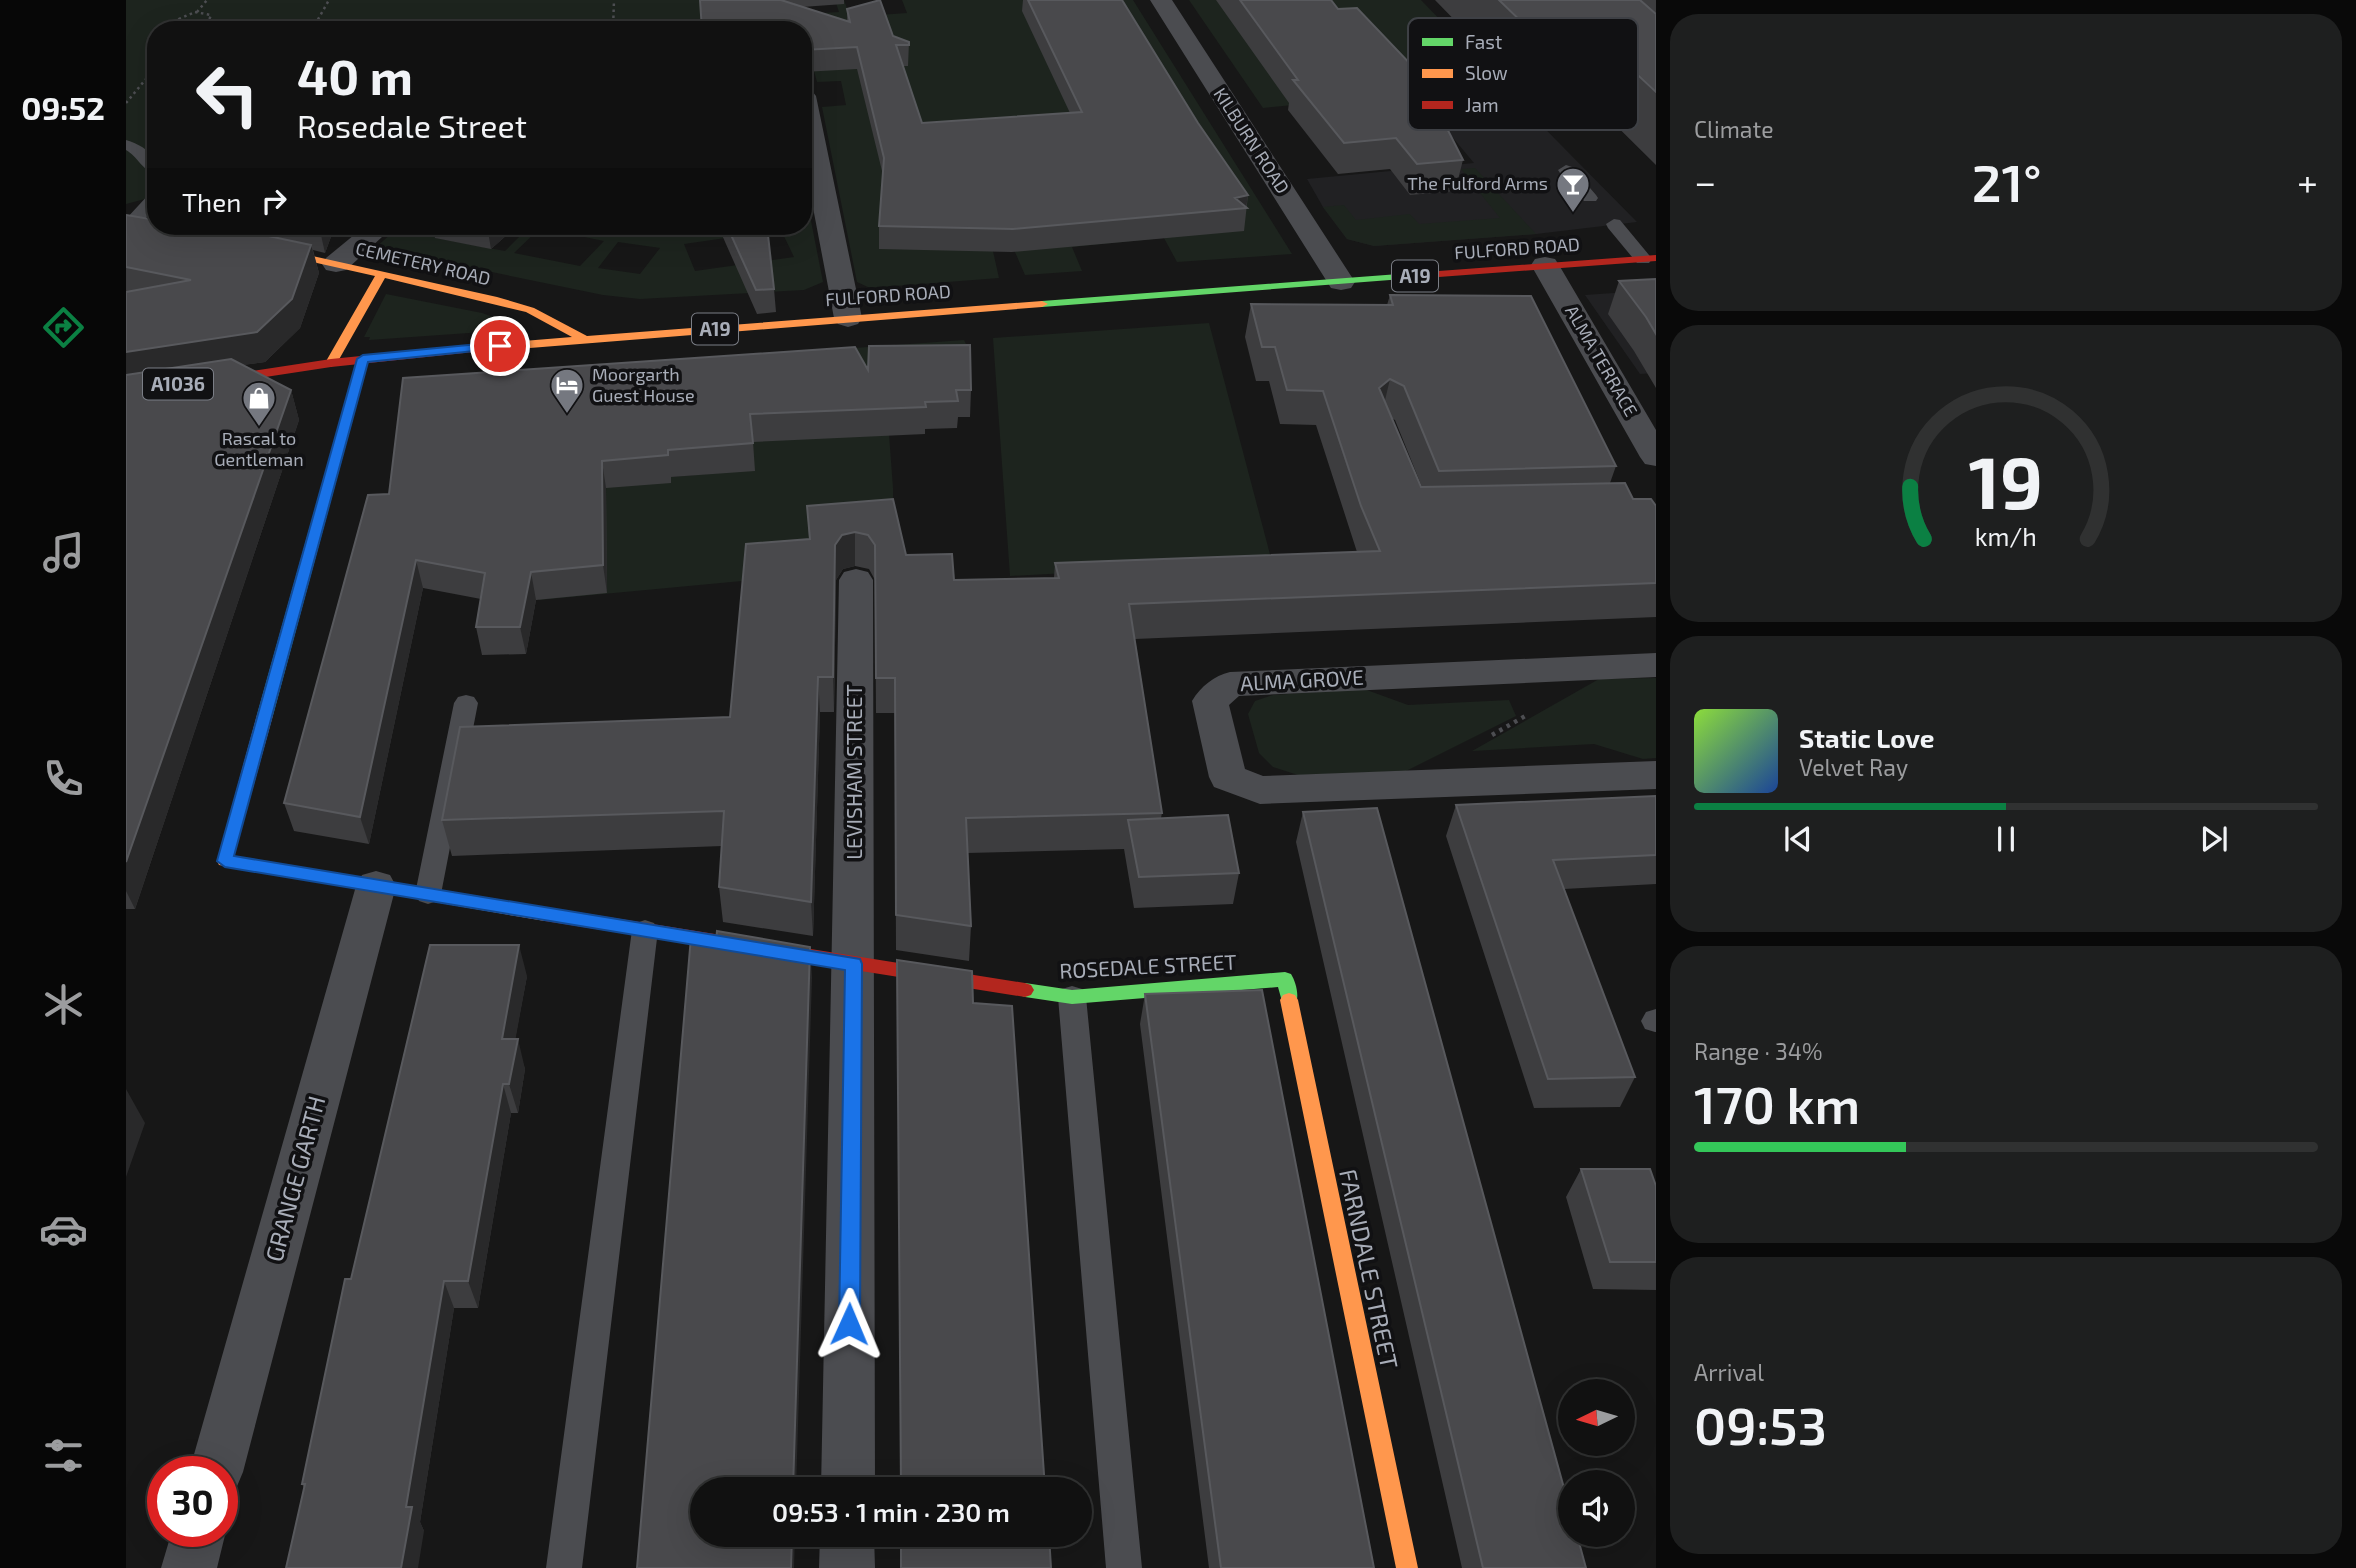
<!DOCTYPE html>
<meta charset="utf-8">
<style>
:root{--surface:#111;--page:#1e1f1f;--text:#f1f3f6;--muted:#9c9d9f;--line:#303131;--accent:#0b8043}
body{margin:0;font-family:"Exo 2",sans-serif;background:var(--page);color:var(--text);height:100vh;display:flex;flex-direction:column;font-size:26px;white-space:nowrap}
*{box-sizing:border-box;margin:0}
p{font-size:23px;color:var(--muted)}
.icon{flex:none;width:38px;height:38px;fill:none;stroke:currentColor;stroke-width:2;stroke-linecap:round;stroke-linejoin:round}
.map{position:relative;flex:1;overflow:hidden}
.details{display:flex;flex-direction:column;gap:14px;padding:14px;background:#090909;width:700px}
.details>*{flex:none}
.guide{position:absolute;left:21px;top:21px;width:665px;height:214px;border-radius:28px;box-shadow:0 7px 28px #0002,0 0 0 2px var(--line);background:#111;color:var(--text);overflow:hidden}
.needle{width:46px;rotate:265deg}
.fabs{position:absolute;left:1432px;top:1379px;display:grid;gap:14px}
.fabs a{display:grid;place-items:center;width:77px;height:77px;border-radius:50%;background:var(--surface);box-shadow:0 7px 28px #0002,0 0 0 2px var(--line);font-size:35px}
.speed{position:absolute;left:21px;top:1456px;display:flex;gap:14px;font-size:35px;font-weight:700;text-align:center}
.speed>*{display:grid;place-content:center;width:91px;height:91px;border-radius:50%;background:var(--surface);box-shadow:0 7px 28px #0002,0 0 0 2px var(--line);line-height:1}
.speed .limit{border:10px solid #d22;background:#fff;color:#111}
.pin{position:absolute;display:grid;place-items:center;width:60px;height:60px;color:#fff;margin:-30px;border:4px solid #fff;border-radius:50%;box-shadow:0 2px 7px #0007}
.me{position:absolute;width:77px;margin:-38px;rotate:1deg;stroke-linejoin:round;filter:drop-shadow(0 0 5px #0008)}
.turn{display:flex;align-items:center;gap:24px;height:147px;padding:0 35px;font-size:32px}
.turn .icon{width:91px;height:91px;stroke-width:2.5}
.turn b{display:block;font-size:49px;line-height:60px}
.then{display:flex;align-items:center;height:66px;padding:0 35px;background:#0003;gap:14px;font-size:26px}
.big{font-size:52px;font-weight:600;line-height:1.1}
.details .card{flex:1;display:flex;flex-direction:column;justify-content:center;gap:10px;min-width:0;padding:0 24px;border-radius:28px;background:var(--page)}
.details .dial{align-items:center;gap:0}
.dial svg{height:182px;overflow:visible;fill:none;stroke:var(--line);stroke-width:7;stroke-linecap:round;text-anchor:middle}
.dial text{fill:var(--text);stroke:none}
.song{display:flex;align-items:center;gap:21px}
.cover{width:84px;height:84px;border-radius:10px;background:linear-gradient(135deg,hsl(90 70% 55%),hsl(220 70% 35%))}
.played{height:7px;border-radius:4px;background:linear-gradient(90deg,var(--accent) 50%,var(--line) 50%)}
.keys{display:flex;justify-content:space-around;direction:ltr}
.heat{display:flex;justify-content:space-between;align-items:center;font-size:38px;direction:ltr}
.charge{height:10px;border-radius:5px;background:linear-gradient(90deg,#34c759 34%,var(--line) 0)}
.trip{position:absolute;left:564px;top:1477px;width:402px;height:70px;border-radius:35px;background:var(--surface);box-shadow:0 7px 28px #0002,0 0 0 2px var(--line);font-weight:600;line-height:70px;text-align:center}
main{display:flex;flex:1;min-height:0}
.dock{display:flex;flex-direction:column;width:126px;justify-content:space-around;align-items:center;background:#070707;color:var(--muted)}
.dock .icon{width:49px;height:49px}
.dock .selected{color:var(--accent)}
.dock b{font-size:32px;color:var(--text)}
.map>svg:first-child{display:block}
</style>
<main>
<nav class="dock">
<b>09:52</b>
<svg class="icon selected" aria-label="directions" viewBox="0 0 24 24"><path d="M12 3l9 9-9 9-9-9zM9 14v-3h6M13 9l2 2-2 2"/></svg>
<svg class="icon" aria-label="music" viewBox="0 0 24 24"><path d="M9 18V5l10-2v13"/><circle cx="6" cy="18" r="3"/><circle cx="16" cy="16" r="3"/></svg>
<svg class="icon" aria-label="phone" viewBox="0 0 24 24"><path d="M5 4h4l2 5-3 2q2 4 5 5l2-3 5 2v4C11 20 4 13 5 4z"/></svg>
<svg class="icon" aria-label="climate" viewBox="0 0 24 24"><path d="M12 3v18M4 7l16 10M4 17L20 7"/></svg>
<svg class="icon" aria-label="car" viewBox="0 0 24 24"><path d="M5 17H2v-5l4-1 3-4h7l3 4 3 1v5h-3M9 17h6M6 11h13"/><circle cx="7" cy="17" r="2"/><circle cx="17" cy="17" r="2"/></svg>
<svg class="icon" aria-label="filters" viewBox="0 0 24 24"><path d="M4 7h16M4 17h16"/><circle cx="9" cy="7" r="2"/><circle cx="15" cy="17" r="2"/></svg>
</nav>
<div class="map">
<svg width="1530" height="1568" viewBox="0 0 1530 1568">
<rect width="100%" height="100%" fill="#171717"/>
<path fill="#212123" d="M1364 73 1511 222 1410 234 1248 246 1221 239 1197 207 1181 179 1348 163 1277 78Z
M1530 290V373L1514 374 1459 295Z"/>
<path fill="#1d241e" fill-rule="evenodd" d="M0 0H592L642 16 713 12 709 0H718L722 11 753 15 781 13 776 0H1007L1166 254 1051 262 1038 238 946 247 956 271 899 275 889 252 853 189 873 278 744 288 731 282 696 107 720 105 715 81 691 82 677 30H30V200L19 199 0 204Z
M1063 0H1295L1323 29 1303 31 1313 44 1335 42 1399 110 1309 117 1289 93 1137 108Z
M1349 168 1410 234 1248 246 1221 239 1197 207 1218 205 1230 220 1284 214 1293 224 1374 218 1335 169Z
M677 180 697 282 678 290 514 299 477 295 249 248 274 226H322L310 238 379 251 398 232 376 228 378 226H677ZM414 228 478 241 454 266 388 253ZM655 230 668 257 569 271 558 244ZM492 242 534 248 514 274 472 268Z
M260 294 356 313 376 320 370 328 357 332 243 340 244 337H238Z
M1083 323 1146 562 884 576 867 338Z
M838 340 843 350 760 394 767 488V534L616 581 413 600 415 530 449 483H545V477L604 472 592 358Z
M1530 678V758L1517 759 1468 744 1346 751 1473 679Z
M1238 689 1282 705 1383 700 1390 716 1280 771 1172 775 1147 767 1133 753 1122 714 1129 701 1147 695Z"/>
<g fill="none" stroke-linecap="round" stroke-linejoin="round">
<path stroke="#4d4e52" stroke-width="2.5" stroke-dasharray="2.5 3.5" stroke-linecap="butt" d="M69 12 85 15 83 20 55 23 53 19Z
M71 12 81 0
M59 30 63 24
M186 30 203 0
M487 30 488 0
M30 67 20 79H30
M0 103 20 79"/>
<path stroke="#4d4e52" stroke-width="4.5" stroke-dasharray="3.5 5" stroke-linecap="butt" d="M1366 735 1401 715"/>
<path fill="#4b4c50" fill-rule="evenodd" d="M0 140C13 144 21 149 30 159V175C18 172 11 156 0 150Z
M1440 165 1446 167 1470 195 1472 198 1470 201H1458L1434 173 1432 170Z
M30 191V206L12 227H0V219L24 193Z
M1488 219 1494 220 1523 255 1526 259 1523 263H1511L1482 228 1480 224Z
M125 226H141L135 246 126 251 117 246Z
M340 695 348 697 352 703 315 894 311 901 302 904 293 901 289 894 328 703 332 697Z
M519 920 528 923 532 930 456 1568H420L506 930 510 923Z
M946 986 956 989 960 997 1016 1568H980L932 997 936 989Z
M1530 1009V1032H1529L1519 1029 1515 1021 1520 1012Z"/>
<path fill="#4b4c50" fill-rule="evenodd" d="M1024 0H1046L1229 282 1225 288 1215 290 1205 288Z
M678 89 686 91 690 96 736 318 732 324 722 327 712 324 708 318 677 155Z
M239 226H268L220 270 210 272 200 270 196 264 200 258Z
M1419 257 1429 259 1433 265 1530 430V466L1519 464 1514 457 1405 265 1409 259Z
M730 569 742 572 747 580 749 1489H695L713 580 718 572Z
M1530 653V677L1113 696 1103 705 1119 769 1137 776 1530 761V789L1134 804 1088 787 1083 777 1066 701C1075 686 1088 676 1104 672Z
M250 871 264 875 270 886 117 1472 109 1491 96 1496V1472H63L230 886 236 875Z
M96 1521 100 1531 91 1568H35L46 1531H96Z
M694 1535H748L749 1568H693Z"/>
<path fill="#63d668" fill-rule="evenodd" d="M1286 273 1292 276 1290 278 916 307 910 304 916 301Z
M237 355 243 359 147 715 139 720 131 715 231 359Z
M1159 972 1165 974C1170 982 1174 997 1169 1005L1163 1007 1157 1005 1152 987 946 1004 899 997 893 995 890 990 893 985 899 983 946 990Z"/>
<path fill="#ff974d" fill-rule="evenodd" d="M137 245 371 297 408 308 461 336 916 301 922 304 916 307 353 352 349 351V345L446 337 400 312 259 278 211 363 205 367 199 363 249 276 133 250 131 248Z
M139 710 147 715 108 856 419 907 425 909 427 914 425 919 419 921 93 865 91 861 131 715Z
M1163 993 1169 995 1172 1000 1292 1568H1270L1154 1000 1157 995Z"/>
<path fill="#b3261e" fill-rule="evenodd" d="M1530 255V261L1286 279 1280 276 1286 273Z
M353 344 357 345V351L205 367 0 398V390L205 359Z
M419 907 899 983 905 985 908 990 905 995 899 997 419 921 413 919 411 914 413 909Z"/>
</g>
<path fill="#3d3d3f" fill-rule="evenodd" d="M574 0H718V4L676 7 721 21V9L767 36 783 42 782 66H777L796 123 944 113 896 11 897 0H996L1072 123 1122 195 1118 231 886 252 753 249V226L757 175 731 69 677 72V30Z
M1090 0H1205L1337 160 1329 191 1284 195 1264 169 1212 174 1162 110 1163 103Z
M1309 0H1530V165L1440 76 1387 80Z
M0 215 30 226H123L120 231 138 235 135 226H209L199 253 187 250 193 273 174 328 139 362 116 365 165 390 173 420 9 909H0Z
M306 226H391L365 249 309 238Z
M592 226H641L648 289 650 312 631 314Z
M1530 279V388L1508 351 1482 314 1493 281Z
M1264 295 1490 466 1484 483 1507 499 1530 506V617L1009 639 1036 813 1035 818 1113 873 1107 904 1008 908 998 849 841 853 845 926 843 961 770 950 769 713H750L749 580 743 569 729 566 717 569 710 580 708 712H694L687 936 597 922 593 887 596 846 326 856 316 820 604 717 683 539 681 506 767 499 780 555 828 580 928 578 929 563 1231 552 1190 425 1154 424 1143 381H1130L1119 337 1125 304 1261 305ZM1265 418 1269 420 1296 487H1295Z
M742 370 845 390 844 417H832L831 428 799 429V434L627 442 629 471 545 477V483L480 488 481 593 410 600 400 654 356 655 350 627 355 599 297 588 243 844 168 831 158 803 263 494Z
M1530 796V884L1438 889 1509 1077 1494 1107 1408 1108 1320 836 1330 805Z
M1177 812 1460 1568H1336L1170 842Z
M401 976 389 1039 399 1069 392 1113H385L352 1308H328L294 1522 298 1531 178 1488 176 1484 225 1279Z
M1019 994 1248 1568H1083L1014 1024Z
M1455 1169 1530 1262V1290L1467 1289 1440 1197Z"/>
<path fill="#29292a" d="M1122 195 1120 208 1109 198Z
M115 226H123L118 236Z
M193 226H209L199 253Z
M361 226H391L365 249Z
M185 245 193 273 174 328 139 362 0 382V352Z
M1264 379 1256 413 1253 388Z
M165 390 173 420 9 909 0 891V862Z
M476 461 480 488 481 593 477 565Z
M729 532V566L717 569 710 580 708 712 707 677 709 545 716 535Z
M290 560 297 588 243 844 234 817Z
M405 572 410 600 400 654 394 627Z
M692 677 694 712 687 936 685 902Z
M393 945 401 976 384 1069 376 1039Z
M684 947 686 977 670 1489H667Z
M392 1039 399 1069 392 1113 383 1084Z
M377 1084 385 1113 352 1308 342 1281Z
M0 1089 19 1123 0 1177Z
M318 1281 328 1308 294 1522 298 1531 292 1568H275L280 1507Z
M666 1535H669L668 1568H665Z"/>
<path fill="#49494c" stroke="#58595d" stroke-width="2" d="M574 0H655L724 22 721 9 754 0 767 36 783 42V45H770L796 123 956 112 902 0H996L1072 123 1122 195 1109 198 1121 208 887 229 753 226 758 158 731 47 677 50V30H576Z
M1114 0H1205L1212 9 1231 8 1293 73 1337 160 1291 164 1270 138 1218 143 1167 80H1172Z
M1373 0H1514L1530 14V92L1456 23 1401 27Z
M0 215 30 220V226H95L185 245 166 299 131 332 0 352V292L65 280 0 267Z
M601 226H641L648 289 630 290Z
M1530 279V334L1520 317 1493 281Z
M1264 295 1405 296 1490 466 1313 471 1278 386 1264 379 1253 388 1295 487 1499 483 1507 499H1525L1530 506V583L1003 604 1036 813 840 818 845 926 770 915 769 678H750L749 545 742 535 729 532 716 535 709 545 707 677H692L685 902 593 887 598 811 316 820 334 727 604 717 620 544 684 539 681 506 767 499 780 555 826 554 828 580 933 578 929 563 1254 551 1235 506 1197 391 1161 390 1149 347H1136L1125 304 1267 305Z
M844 345 845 390H830L832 401 799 402 800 407 624 414 627 443 542 450V455L476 461 477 565 405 572 394 627H350L359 573 290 560 234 817 158 803 242 495 263 494 277 378 729 347 742 370 743 346Z
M105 359 165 390 0 862V375Z
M1530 796V855L1427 860 1509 1077 1422 1079 1330 805Z
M1251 808 1444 1510V1535H1451L1460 1568H1357L1177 812Z
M1102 815 1113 873 1013 877 1002 820Z
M591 931 684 947 667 1489H576V1535H666L665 1568H511L565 937 590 941Z
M304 945H393L376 1039H392L383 1084H377L342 1281H318L280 1507H286L275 1568H160L179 1484H176L219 1279H225Z
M771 960 846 971 847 1003 886 1006 919 1489H775Z
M1136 990 1248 1568H1095L1019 994Z
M1455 1169H1524L1530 1186V1262H1484Z
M775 1535H923L925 1568H775Z"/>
<path fill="#1a73e8" stroke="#114b97" stroke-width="2" d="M374 342 380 346 378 348 242 362 108 856 734 959 736 964 734 1324 731 1330 723 1333 716 1330 713 1324 719 970 99 867 91 861 231 359 237 355Z"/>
<defs>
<symbol id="bar-pin" viewBox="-11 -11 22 30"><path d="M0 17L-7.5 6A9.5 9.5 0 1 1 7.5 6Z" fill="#757880" stroke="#111113"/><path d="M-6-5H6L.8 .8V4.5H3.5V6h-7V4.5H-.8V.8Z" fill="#fff"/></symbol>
<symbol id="hotel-pin" viewBox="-11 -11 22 30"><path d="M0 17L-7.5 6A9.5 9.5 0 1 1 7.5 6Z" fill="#757880" stroke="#111113"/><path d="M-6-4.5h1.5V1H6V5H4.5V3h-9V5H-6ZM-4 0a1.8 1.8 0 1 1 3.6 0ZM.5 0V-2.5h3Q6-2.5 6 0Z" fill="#fff"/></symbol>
<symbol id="shop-pin" viewBox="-11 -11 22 30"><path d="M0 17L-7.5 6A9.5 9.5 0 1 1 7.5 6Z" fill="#757880" stroke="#111113"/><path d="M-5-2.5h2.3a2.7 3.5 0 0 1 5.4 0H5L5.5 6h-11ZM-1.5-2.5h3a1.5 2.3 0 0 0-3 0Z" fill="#fff"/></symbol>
</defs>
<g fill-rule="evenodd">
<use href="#bar-pin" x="1428" y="165" width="38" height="52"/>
<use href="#hotel-pin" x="422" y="366" width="38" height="52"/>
<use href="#shop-pin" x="114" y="379" width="38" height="52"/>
</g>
<g text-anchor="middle" stroke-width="7" stroke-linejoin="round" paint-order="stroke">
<g font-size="18" fill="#a8adb8" stroke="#111113">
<text transform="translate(1125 141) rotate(57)" y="6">KILBURN ROAD</text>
<text transform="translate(1391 249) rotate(-4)" y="6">FULFORD ROAD</text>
<text transform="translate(297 264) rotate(13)" y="6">CEMETERY ROAD</text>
<text transform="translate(762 296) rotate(-4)" y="6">FULFORD ROAD</text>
<text transform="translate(1475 361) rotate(60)" y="6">ALMA TERRACE</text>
</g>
<g font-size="18" fill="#a8adb8" stroke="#111113" text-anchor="end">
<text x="1422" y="190">The Fulford Arms</text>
<text x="466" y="381" text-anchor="start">Moorgarth<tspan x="466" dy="21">Guest House</tspan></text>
<text x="133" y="445" text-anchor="middle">Rascal to<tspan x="133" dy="21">Gentleman</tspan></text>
</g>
<g fill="#111113" stroke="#7b7e86" stroke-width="2">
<rect x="1266" y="260.5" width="46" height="31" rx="5"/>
<rect x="566" y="313.5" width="46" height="31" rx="5"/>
<rect x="17" y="368.5" width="70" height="31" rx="5"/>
</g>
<g font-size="19" font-weight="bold" fill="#a8adb8">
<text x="1289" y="283">A19</text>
<text x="589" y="336">A19</text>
<text x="52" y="391">A1036</text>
</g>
<g font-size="21" fill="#a8adb8" stroke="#111113">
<text transform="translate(1176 681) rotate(-3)" y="7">ALMA GROVE</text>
<text transform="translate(729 772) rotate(-90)" y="7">LEVISHAM STREET</text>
<text transform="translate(1022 967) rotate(-3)" y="7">ROSEDALE STREET</text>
</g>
<g font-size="24" fill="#a8adb8" stroke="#111113">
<text transform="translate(170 1179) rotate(-75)" y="8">GRANGE GARTH</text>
<text transform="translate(1242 1269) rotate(78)" y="8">FARNDALE STREET</text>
</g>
</g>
<rect x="1282" y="18" width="230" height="112" rx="10" fill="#111113" stroke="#3e4045" stroke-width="2"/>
<rect x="1296" y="38" width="31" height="8" fill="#63d668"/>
<rect x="1296" y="69" width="31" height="9" fill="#ff974d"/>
<rect x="1296" y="101" width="31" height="8" fill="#b3261e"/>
<g font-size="19" fill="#a8adb8">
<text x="1339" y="49">Fast</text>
<text x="1339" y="80">Slow</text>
<text x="1339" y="112">Jam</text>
</g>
</svg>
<div class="fabs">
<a><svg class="needle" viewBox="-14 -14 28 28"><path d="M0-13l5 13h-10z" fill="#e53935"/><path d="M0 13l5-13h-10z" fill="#9c9d9f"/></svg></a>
<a><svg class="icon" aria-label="sound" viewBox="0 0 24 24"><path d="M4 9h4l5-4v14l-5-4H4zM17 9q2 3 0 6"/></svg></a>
</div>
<div class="speed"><div class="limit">30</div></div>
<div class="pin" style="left:374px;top:346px;background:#d93025"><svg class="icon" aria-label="arrive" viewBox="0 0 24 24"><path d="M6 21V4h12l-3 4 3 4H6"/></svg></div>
<svg class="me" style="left:723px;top:1324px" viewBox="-20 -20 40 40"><path d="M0-17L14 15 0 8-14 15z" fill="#1a73e8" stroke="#fff" stroke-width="4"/></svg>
<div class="trip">09:53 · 1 min · 230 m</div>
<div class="guide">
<div class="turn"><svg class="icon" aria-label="left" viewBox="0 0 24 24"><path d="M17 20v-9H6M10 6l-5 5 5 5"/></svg><div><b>40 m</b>Rosedale Street</div></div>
<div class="then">Then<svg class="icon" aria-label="right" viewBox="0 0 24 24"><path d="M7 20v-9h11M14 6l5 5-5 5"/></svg></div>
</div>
</div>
<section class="details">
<div class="card"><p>Climate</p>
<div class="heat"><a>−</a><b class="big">21°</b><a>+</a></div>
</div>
<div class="card dial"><svg viewBox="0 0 100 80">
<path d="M14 69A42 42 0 1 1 86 69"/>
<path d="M14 69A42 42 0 0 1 8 46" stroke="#0b8043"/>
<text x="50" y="56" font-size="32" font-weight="700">19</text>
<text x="50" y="72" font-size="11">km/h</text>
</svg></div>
<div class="card">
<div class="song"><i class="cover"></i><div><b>Static Love</b><p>Velvet Ray</p></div></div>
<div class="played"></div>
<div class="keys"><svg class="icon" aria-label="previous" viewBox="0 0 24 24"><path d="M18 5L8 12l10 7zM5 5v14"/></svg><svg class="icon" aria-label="pause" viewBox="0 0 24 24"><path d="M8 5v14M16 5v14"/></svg><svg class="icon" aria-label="next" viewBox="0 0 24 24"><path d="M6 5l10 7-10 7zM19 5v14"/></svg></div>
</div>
<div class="card"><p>Range · 34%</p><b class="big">170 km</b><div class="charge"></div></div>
<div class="card"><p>Arrival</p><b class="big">09:53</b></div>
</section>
</main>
